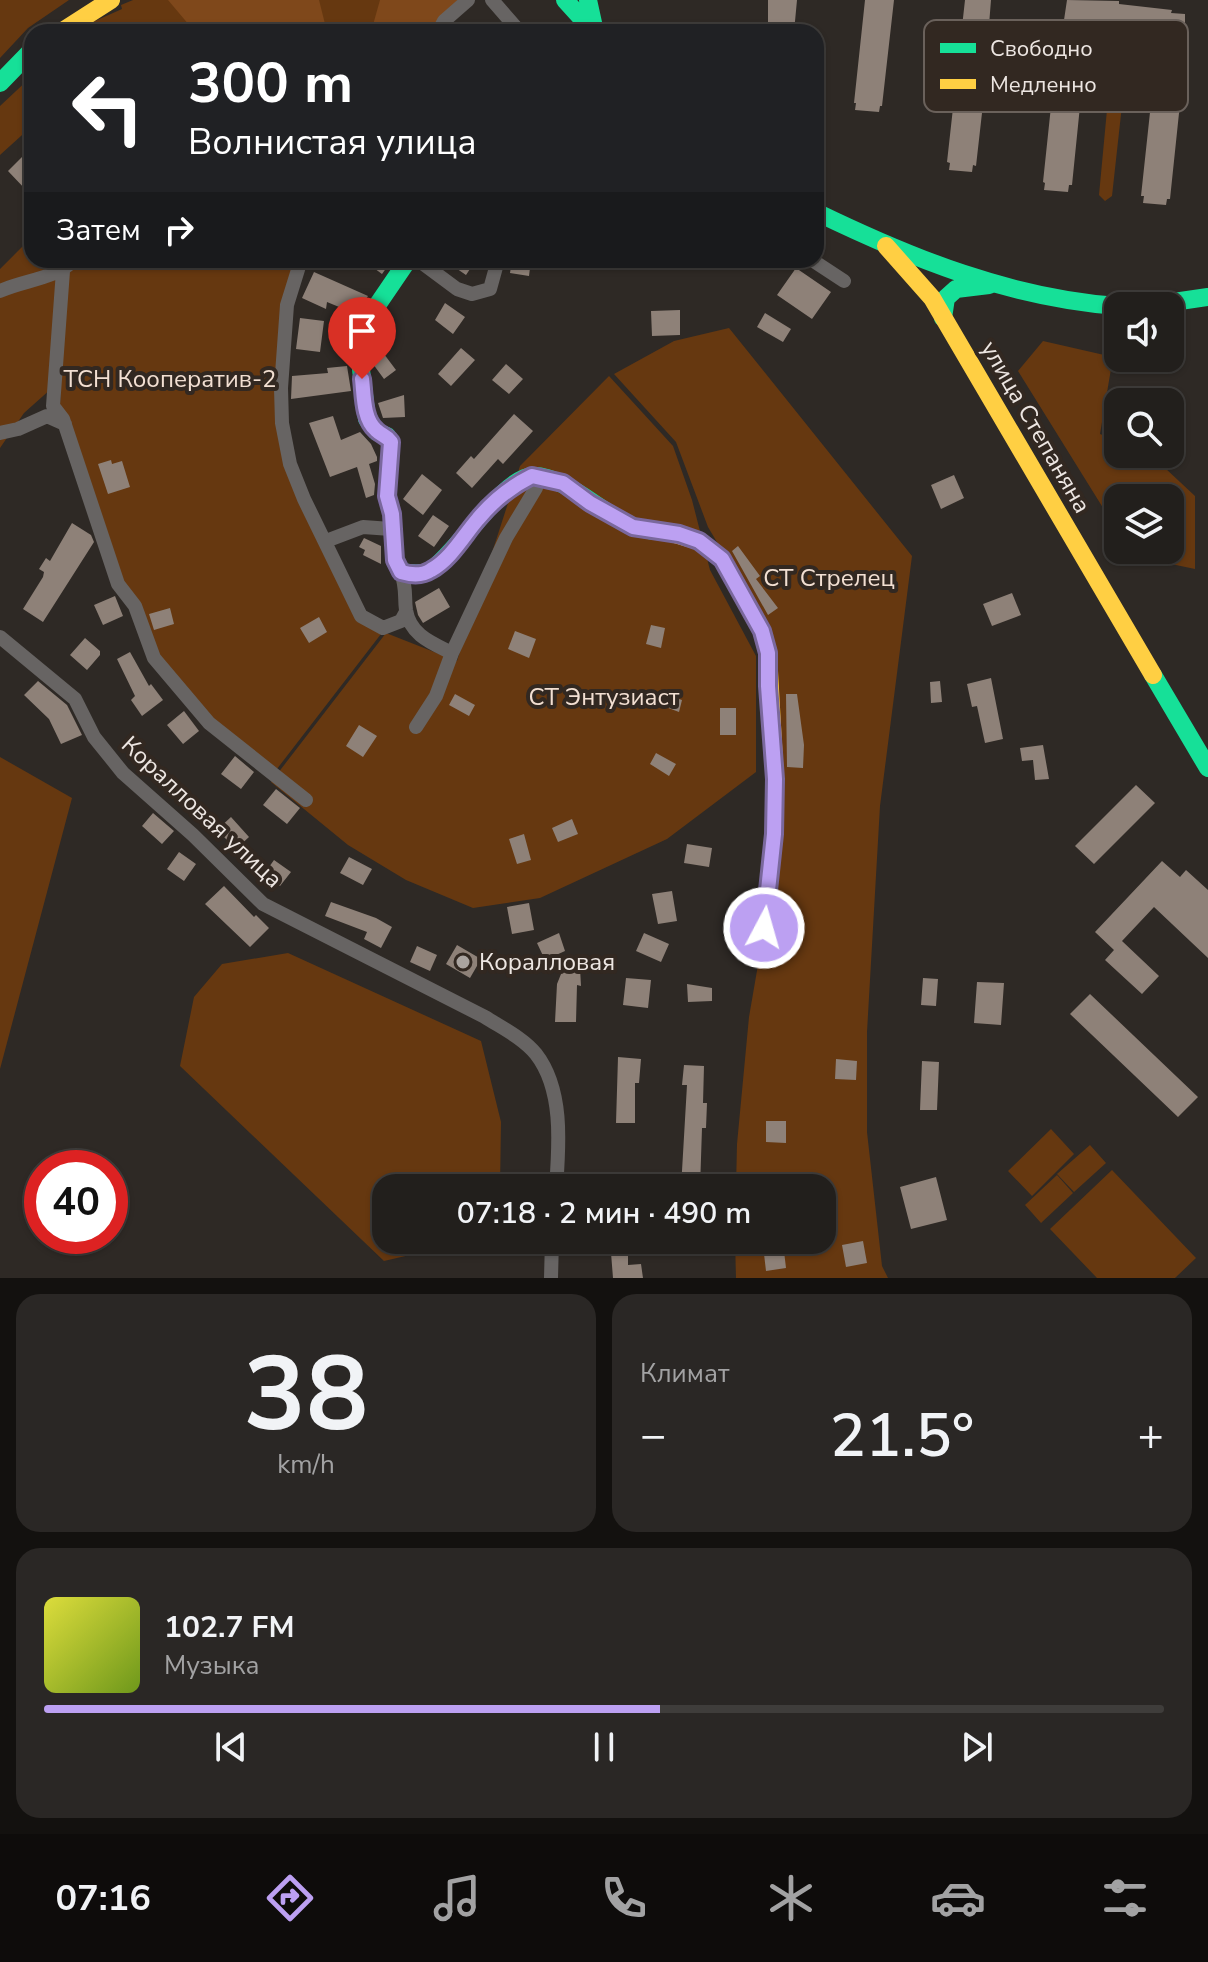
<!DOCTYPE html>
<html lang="ru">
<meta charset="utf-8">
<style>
:root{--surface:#221f1c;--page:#2a2725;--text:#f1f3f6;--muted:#a2a2a3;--line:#3f3d3b;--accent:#bca0f2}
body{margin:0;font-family:"Nunito Sans",sans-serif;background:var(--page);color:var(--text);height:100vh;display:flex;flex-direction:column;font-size:30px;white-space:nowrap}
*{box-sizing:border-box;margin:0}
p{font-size:26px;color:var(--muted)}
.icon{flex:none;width:44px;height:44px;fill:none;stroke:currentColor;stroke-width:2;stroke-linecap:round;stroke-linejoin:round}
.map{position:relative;height:1278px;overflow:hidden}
.side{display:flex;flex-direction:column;gap:16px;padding:16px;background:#13110f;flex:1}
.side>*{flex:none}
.top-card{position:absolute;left:24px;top:24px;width:800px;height:244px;border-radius:24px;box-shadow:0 2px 6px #0004,0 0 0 2px var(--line);background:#202124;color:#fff;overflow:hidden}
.fabs{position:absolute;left:1104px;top:292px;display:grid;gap:16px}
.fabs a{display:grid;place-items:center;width:80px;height:80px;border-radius:16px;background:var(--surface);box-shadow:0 2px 6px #0004,0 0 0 2px var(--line);font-size:40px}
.speed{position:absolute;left:24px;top:1150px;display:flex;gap:16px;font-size:40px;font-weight:700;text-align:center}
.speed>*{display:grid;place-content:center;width:104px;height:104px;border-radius:50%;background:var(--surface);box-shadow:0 2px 6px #0004,0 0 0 2px var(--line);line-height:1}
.speed .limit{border:12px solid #d22;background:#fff;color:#111}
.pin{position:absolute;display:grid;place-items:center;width:68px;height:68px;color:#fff;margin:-82px -34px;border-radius:50% 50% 50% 0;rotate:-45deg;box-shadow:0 0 8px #0007}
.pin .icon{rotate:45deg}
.me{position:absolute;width:88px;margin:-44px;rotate:6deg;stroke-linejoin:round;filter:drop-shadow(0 0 6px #0008)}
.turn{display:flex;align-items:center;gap:28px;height:168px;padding:0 32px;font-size:36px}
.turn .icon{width:104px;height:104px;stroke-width:2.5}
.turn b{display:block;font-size:56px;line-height:68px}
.then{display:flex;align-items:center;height:76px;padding:0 32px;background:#0003;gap:16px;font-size:30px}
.big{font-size:60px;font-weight:600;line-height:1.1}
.side .tile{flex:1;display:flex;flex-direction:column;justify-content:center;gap:12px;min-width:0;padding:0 28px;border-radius:24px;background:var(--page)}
.side .dial{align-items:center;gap:0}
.dial b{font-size:104px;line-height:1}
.song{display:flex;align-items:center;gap:24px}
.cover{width:96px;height:96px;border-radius:12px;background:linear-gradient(135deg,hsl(60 70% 55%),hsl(80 70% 35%))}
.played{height:8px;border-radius:4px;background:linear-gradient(90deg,var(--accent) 55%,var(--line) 55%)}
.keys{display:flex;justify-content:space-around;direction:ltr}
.heat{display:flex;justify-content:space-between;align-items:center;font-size:44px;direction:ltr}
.side .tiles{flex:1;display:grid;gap:16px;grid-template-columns:1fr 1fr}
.tile:last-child{grid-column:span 2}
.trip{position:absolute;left:372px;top:1174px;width:464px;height:80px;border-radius:24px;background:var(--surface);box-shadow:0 2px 6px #0004,0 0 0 2px var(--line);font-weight:600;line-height:80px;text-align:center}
.dock{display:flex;height:128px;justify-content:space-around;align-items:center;background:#0e0c0b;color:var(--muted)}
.dock .icon{width:56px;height:56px}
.dock .current{color:var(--accent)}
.dock b{font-size:36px;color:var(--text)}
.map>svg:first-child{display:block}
</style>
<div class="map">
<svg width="1208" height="1278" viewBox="0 0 1208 1278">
<rect width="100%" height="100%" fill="#2e2925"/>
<path fill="#663810" d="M0 0H69L28 28 0 58Z
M133 0H456L431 32H78L86 25 122 9 121 5Z
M1119 62 1126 69 1112 196 1105 201 1099 195 1111 67Z
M32 76V126L0 155V106Z
M32 237V260H296L277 418 358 618 381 634 270 778 210 717 158 653 124 584 60 405 61 380 24 413 0 448V269Z
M729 328 912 556 880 806 867 1032V1132L882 1266 888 1278H736L735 1240H822V1188H736L737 1144 749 1017 759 959 776 655 773 637 708 527 676 442 614 374 674 341Z
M1043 341 1113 357 1100 434 1118 441V454H1150L1195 496V569L1133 556 1129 550H1170V498H1118V532L1018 371Z
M609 376 673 446 692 500 710 570 756 656V772L667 839 540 898 473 908 406 880 348 845 271 782 386 633 457 661 520 466Z
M0 757 72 798 0 1069Z
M288 953 481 1041 501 1122 500 1188H386V1240H458L453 1245 384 1261 180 1066 194 997 222 964Z
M1051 1129 1074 1154 1032 1196 1008 1171Z
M1090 1145 1106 1163 1074 1192 1057 1174Z
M1112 1170 1196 1258 1175 1278H1097L1050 1229Z
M1057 1175 1073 1193 1041 1223 1025 1205Z"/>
<path fill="#7f481b" d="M168 0H319L327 32H195Z
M380 0H458L432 32H371Z"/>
<path fill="#8e8178" d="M768 0H797L794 32H768Z
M865 0H894L882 106H880L879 112 855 110 856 103H854Z
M965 0H991L982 113 976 166 973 165 972 172 949 170 950 163 947 162Z
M1067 0 1119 1V4L1172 10 1171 13 1185 14V56L1170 199H1167L1166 205 1143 203 1144 196H1141L1158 38 1131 35V32L1124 31 1088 27 1072 185H1069L1068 192 1044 190 1045 183 1043 182 1058 40H1061Z
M32 147V184L26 190 8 171Z
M363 260H392L382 274Z
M444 260H476L466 275Z
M512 260H531L529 276 510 273Z
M796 268 831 292 812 319 777 295Z
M314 272 368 296 356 314 327 302 326 309 302 298Z
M445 303 465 317 453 334 435 320Z
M680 310V335L652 336 651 311Z
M765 313 791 329 783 342 757 327Z
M300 318 324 321 320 352 296 349Z
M378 346 396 370 384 379 373 364 372 350Z
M461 348 475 360 451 386 438 374Z
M506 364 523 379 509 394 492 380Z
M347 366 351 391 291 399 292 376 328 373 327 368Z
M1133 390 1165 399 1164 402H1129Z
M404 395 405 417 383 418 378 403Z
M514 414 533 431 503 464 498 459 472 488 456 473 471 456 474 459Z
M333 416 341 440 360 432 371 444 377 457V461L369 464 375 484 374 495 366 498 357 467 330 477 309 423Z
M111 460 112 464 122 461 130 487 108 494 98 464Z
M422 474 442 490 423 515 403 499Z
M954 475 964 498 941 509 931 485Z
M433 515 449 526 434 547 418 536Z
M72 523 91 535 94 542 43 622 23 609 43 577 44 572 39 569 46 558 50 561Z
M364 538 381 546V564L363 555 365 550 359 547Z
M738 546 760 576 756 579 778 608 768 615 732 551Z
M439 588 450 607 423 623 418 615 415 602Z
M1012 593 1021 615 992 626 983 604Z
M115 596 123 616 103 625 94 605Z
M170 608 174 624 154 630 149 614Z
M319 617 327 632 309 643 300 628Z
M651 625 665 628 661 648 646 644Z
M515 631 536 639 529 658 508 649Z
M85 638 100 651V655L87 670 70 655Z
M130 652 149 686 151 684 163 700 142 716 131 700 135 696 117 659Z
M991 678 1003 739 985 743 977 706 972 707 967 684Z
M38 681 67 705 82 735 61 744 49 719 24 695Z
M940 681 942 702 931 703 930 682Z
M455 694 475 705 469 716 449 705Z
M786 694H797L804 745 803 768 787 767Z
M667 695 682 700 679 712 663 706Z
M720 708H736V735H720Z
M184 711 199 731 183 744 167 725Z
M359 725 377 736 363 757 346 746Z
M1043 745 1049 779 1035 780 1033 760 1022 761 1020 748Z
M656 753 676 764 669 776 650 764Z
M235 756 254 772 241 789 221 774Z
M1136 785 1155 803 1094 864 1075 846Z
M276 789 300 808 287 824 263 805Z
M153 813 174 831 162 844 142 826Z
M231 817 249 837 236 849 217 830Z
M572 819 578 834 558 842 552 828Z
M524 834 531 860 517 864 509 839Z
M687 844 712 848 709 867 684 863Z
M179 852 196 864 184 881 167 869Z
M349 857 372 869 363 885 340 873Z
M274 860 291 872 280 886 264 874Z
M1162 861 1180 877 1186 870 1208 890V958L1154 907 1122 941 1159 976 1142 994 1105 960 1114 950 1095 932Z
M224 886 254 917 256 915 269 928 250 947 205 904Z
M672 891 677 921 658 924 652 894Z
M331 902 376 918 392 927 381 948 364 939 367 932 325 916Z
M529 903 534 930 512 934 507 907Z
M559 933 565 951 545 960 537 943Z
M644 933 669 944 661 962 636 951Z
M457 945 481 959 470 978 446 964Z
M417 946 437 955 430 971 410 962Z
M580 968 581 986 577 985 576 1022H555L557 984 563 969Z
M626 978 651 980 648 1008 623 1005Z
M923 978 938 979 936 1006 921 1005Z
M977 982 1004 983 1001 1025 974 1023Z
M687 984 712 988V1001L688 1002Z
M1090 994 1198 1097 1178 1117 1070 1014Z
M618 1057 641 1059 639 1083H635V1123H616Z
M836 1059 857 1061 856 1080 835 1079Z
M922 1061 939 1062 937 1110H920Z
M684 1065 704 1066 703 1103H707L706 1128H702L700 1188H681L687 1085H682Z
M766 1121H786V1143L766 1142Z
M773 1175H799V1188H773Z
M936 1177 947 1220 911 1229 900 1187Z
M610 1240H628V1265L641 1264 643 1278H613Z
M863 1241 867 1263 846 1267 842 1245Z
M784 1251 786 1268 766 1271 764 1254Z"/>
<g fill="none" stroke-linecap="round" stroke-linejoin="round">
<path stroke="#676463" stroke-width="14" d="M492 0 520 32
M122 31V32
M438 32 444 21 468 0
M301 260 287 305 281 388 282 423 290 464 304 499 361 616 383 628 401 621 406 612
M418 260 457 289 472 294 490 289 498 260
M812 260 844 281
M63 271 53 406 63 419 118 584 135 606 154 658 209 723 306 800
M0 291C24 280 56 279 74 260
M0 433 18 429 47 416 65 424
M326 541 363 527 391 529
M401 572C407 590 404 595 406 610 410 635 432 643 452 653
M0 637 75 699 94 737 123 773 193 835 263 904 485 1017C502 1028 523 1038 536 1054 564 1090 559 1146 556 1188
M416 727 436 696 452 653 506 538 536 488 532 476
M551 1278 552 1240"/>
<path stroke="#16e098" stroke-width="18" d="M565 0 594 32
M588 0 595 32
M0 83 32 50
M816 212C913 259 1010 298 1118 306
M408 260 361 329 359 353 367 419 377 432 387 436 391 442 387 496 392 514 395 560 401 572C411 573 422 576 431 570 457 553 503 477 533 476 563 475 602 513 630 525 642 531 659 531 672 533
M1146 306 1208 297
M943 318 946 298 956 289 989 285
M1153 675 1208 768"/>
<path stroke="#ffcf43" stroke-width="18" d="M61 32 111 0
M886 246 932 298 1153 675
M672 533 699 541 722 559 762 631 768 653 775 779 774 834 764 928"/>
</g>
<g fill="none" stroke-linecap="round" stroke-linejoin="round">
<defs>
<path id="route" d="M362 379C364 395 363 419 376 430 382 436 386 435 391 442L387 496 392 514 395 560 401 572C411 575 422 576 431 570 451 559 464 535 478 519 492 502 512 486 532 476L563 483 590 503 633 527 679 534 699 541 722 559 762 631 768 653V686L775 779 774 834 764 928"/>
</defs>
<use href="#route" stroke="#7a689d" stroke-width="20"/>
<use href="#route" stroke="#bca0f2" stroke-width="14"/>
</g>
<circle fill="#aaa4a0" stroke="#322821" stroke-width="3" cx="463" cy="962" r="8"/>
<g text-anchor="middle" stroke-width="8" stroke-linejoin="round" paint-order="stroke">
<g font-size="24" fill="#f2dfd2" stroke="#322821">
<text x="170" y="387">ТСН Кооператив-2</text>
<text x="829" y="586">СТ Стрелец</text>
<text x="604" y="705">СТ Энтузиаст</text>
</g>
<g font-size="24" fill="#ede6e2" stroke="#322821">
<text transform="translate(1036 427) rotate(60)" y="8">улица Степаняна</text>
<text transform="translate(202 812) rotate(43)" y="8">Коралловая улица</text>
</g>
<g font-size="24" fill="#ede6e2" stroke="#322821" text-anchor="start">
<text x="479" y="970">Коралловая</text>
</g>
</g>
<rect x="924" y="20" width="264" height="92" rx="12" fill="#322821" stroke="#6a615b" stroke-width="2"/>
<rect x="940" y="43" width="36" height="10" fill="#16e098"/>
<rect x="940" y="79" width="36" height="10" fill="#ffcf43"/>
<g font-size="22" fill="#ede6e2">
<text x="990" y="56">Свободно</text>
<text x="990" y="92">Медленно</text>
</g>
</svg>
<div class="fabs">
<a><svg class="icon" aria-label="sound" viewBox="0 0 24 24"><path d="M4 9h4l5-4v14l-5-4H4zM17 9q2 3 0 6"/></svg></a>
<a><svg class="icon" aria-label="search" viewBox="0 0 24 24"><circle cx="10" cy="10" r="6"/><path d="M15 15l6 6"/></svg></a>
<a><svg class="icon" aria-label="layers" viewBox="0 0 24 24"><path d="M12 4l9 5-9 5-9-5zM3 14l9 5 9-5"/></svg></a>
</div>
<div class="speed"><div class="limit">40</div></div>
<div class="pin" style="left:362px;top:379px;background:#d93025"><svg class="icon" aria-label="arrive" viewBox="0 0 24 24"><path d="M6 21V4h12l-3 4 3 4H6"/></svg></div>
<svg class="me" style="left:764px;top:928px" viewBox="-20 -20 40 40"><circle r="17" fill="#bca0f2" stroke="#fff" stroke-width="3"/><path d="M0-11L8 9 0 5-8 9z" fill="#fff"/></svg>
<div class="trip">07:18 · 2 мин · 490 m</div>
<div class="top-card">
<div class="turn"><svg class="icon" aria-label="left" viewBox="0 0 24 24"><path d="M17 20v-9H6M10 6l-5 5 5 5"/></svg><div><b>300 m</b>Волнистая улица</div></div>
<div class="then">Затем<svg class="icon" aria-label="right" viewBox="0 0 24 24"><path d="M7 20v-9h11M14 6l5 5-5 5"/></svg></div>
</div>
</div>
<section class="side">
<div class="tiles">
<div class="tile dial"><b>38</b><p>km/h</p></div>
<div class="tile"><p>Климат</p>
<div class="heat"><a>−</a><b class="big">21.5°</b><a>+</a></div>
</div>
<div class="tile">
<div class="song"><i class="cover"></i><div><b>102.7 FM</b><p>Музыка</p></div></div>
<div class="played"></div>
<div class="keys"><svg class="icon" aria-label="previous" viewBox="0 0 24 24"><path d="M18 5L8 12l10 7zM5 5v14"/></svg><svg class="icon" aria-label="pause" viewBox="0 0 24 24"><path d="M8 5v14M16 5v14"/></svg><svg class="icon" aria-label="next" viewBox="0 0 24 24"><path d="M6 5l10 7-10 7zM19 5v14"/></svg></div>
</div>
</div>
</section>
<nav class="dock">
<b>07:16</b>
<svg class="icon current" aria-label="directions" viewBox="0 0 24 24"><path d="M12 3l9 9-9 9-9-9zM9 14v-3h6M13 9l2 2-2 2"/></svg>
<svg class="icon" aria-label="music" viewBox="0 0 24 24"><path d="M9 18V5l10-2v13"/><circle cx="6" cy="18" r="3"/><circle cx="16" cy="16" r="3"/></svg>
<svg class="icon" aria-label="phone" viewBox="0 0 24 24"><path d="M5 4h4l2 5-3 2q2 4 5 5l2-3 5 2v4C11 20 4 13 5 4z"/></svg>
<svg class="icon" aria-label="climate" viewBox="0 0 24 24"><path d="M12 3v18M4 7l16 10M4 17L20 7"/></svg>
<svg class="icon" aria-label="car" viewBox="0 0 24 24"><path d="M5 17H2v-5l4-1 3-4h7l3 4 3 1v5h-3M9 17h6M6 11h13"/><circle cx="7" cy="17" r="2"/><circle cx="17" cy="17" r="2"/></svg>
<svg class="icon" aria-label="filters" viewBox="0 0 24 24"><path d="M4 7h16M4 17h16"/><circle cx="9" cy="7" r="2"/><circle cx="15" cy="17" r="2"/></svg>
</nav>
